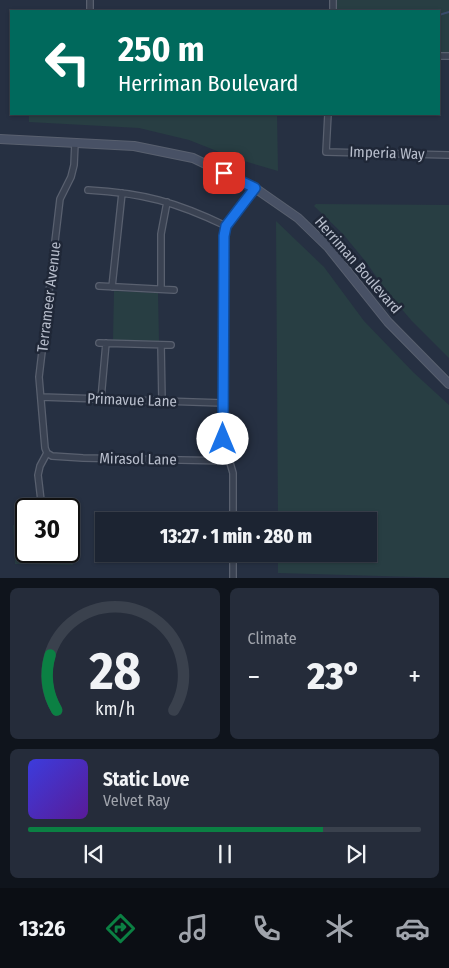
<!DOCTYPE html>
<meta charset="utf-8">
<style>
:root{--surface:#1c2432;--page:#252c3a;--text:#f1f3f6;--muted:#a0a4ac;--line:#3a414d;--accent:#0b8043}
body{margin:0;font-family:"Fira Sans Condensed",sans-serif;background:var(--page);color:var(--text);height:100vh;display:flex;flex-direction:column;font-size:19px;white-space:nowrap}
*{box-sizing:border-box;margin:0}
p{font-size:16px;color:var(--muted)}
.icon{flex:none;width:28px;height:28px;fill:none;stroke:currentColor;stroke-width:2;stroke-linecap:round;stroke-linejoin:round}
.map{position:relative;height:578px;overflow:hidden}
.panel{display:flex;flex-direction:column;gap:10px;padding:10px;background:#0f141c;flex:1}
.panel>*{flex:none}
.top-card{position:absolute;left:10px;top:10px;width:430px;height:105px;border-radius:0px;box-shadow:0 1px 4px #0004,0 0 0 1px var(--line);background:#00695c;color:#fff;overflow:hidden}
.speed{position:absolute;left:15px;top:498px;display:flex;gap:10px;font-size:25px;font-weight:700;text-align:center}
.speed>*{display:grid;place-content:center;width:65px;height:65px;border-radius:50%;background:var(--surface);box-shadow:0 1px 4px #0004,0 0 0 1px var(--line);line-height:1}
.speed .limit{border:2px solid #111;border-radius:8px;background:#fff;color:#111}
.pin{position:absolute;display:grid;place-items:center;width:42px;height:42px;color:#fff;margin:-21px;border-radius:10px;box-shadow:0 2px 8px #0006}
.me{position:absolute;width:55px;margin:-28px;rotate:0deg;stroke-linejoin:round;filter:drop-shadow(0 0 4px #0008)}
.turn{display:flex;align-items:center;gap:18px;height:105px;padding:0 25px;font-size:22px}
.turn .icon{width:65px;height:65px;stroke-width:2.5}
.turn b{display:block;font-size:35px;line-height:42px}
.big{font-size:38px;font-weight:800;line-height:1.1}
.panel .card{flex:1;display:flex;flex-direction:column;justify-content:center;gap:8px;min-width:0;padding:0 18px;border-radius:8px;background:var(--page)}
.panel .dial{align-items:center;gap:0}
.dial svg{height:130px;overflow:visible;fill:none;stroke:var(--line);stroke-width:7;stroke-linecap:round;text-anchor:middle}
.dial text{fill:var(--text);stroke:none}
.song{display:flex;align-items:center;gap:15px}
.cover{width:60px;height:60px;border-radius:8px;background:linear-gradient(135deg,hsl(240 70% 55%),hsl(270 70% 35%))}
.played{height:5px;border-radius:2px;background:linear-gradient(90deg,var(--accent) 75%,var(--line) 75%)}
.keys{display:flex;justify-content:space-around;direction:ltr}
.heat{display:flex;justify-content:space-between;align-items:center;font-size:28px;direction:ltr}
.panel .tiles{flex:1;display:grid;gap:10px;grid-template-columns:1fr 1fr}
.card:last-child{grid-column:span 2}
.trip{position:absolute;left:95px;top:512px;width:282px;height:50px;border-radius:0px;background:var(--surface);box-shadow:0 1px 4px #0004,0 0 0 1px var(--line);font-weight:800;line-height:50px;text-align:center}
.tabs{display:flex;height:80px;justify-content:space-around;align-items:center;background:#0b0e14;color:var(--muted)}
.tabs .icon{width:35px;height:35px}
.tabs .on{color:var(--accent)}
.tabs b{font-size:22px;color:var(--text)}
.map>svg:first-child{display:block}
</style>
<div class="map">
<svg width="449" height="578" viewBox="0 0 449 578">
<rect width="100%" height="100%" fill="#263042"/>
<path fill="#283e43" d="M333 0H449V56H439V11H333Z
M29 114H277L278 171 237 159 189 140 139 128 29 122Z
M316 204 449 205V358L411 320 387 292 366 262 343 234 314 206Z
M276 221 324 267 364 321 413 372 449 405V578L278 573V554H369V521H278Z
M114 291 158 293 159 341 113 340Z
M69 516 73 565 15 564 13 525 26 524V551H69Z"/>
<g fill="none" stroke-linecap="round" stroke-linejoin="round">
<path stroke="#3b4b6b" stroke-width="2" d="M439 15 449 12"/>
<defs>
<path id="street" d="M90 11V0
M333 11V0
M439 56H449
M328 114 326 152 449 155
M88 190C143 193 176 202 226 226
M99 286 174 290
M112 287 122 193
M161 289V234L167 202
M99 343 171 345
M161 345 162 401
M41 397 223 403
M101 399 106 343
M47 453 45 448 39 377 60 199 71 177 74 165 75 143
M47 453 52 456 83 458 229 461
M42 509 38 475 40 466 47 453
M233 521V473L223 439 224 236 226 226 255 188
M233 578V554"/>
<path id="secondary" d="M0 139 134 146 193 158 255 188 298 218 328 247 388 322 449 384"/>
</defs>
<use href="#street" stroke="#59606f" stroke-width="8"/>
<use href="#secondary" stroke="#59606f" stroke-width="10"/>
<use href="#street" stroke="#3a4252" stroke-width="5.5"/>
<use href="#secondary" stroke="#485165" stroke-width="8"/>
</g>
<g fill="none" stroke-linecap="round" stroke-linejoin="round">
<defs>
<path id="route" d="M223 439 224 236 226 226 255 188 224 173"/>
</defs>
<use href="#route" stroke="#114b97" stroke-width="12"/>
<use href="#route" stroke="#1a73e8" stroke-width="9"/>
</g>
<g text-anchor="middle" stroke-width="5" stroke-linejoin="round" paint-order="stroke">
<g font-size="15" fill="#b8becc" stroke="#1f2737">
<text transform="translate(387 153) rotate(2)" y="5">Imperia Way</text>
<text transform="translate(358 265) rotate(49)" y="5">Herriman Boulevard</text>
<text transform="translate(49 297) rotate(-83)" y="5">Terrameer Avenue</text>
<text transform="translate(132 400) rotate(2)" y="5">Primavue Lane</text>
<text transform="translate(138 459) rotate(1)" y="5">Mirasol Lane</text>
</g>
</g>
</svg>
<div class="speed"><div class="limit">30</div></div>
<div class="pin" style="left:224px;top:173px;background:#d93025"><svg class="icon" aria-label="arrive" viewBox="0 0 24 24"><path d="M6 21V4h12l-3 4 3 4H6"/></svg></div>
<svg class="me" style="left:223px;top:439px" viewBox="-20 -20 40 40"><circle r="19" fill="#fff"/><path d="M0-13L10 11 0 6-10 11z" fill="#1a73e8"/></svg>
<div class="trip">13:27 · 1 min · 280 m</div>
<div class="top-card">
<div class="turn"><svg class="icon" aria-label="left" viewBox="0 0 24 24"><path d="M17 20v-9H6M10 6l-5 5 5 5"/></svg><div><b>250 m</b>Herriman Boulevard</div></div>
</div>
</div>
<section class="panel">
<div class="tiles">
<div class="card dial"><svg viewBox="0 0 100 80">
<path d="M14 69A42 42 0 1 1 86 69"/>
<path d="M14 69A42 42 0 0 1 10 35" stroke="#0b8043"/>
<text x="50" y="56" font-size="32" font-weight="700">28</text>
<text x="50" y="72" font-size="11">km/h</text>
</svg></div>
<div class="card"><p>Climate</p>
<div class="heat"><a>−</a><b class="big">23°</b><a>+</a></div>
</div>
<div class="card">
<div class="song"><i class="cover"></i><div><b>Static Love</b><p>Velvet Ray</p></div></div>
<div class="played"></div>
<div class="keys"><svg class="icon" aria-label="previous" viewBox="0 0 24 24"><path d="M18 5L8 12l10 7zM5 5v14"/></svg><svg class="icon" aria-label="pause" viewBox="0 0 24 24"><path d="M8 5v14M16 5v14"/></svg><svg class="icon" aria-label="next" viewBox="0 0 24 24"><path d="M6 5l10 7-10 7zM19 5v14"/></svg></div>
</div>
</div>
</section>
<nav class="tabs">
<b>13:26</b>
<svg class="icon on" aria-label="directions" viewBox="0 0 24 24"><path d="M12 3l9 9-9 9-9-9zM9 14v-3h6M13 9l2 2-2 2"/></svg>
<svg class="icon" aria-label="music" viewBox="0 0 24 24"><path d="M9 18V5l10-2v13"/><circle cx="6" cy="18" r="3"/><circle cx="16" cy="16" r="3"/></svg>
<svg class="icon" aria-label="phone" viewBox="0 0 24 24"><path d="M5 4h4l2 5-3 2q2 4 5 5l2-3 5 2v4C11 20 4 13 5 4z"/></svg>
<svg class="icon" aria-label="climate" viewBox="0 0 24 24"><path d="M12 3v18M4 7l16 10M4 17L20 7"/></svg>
<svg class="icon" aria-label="car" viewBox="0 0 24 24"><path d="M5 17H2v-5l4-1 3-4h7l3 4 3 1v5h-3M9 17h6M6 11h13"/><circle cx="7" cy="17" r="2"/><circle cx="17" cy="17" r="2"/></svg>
</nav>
